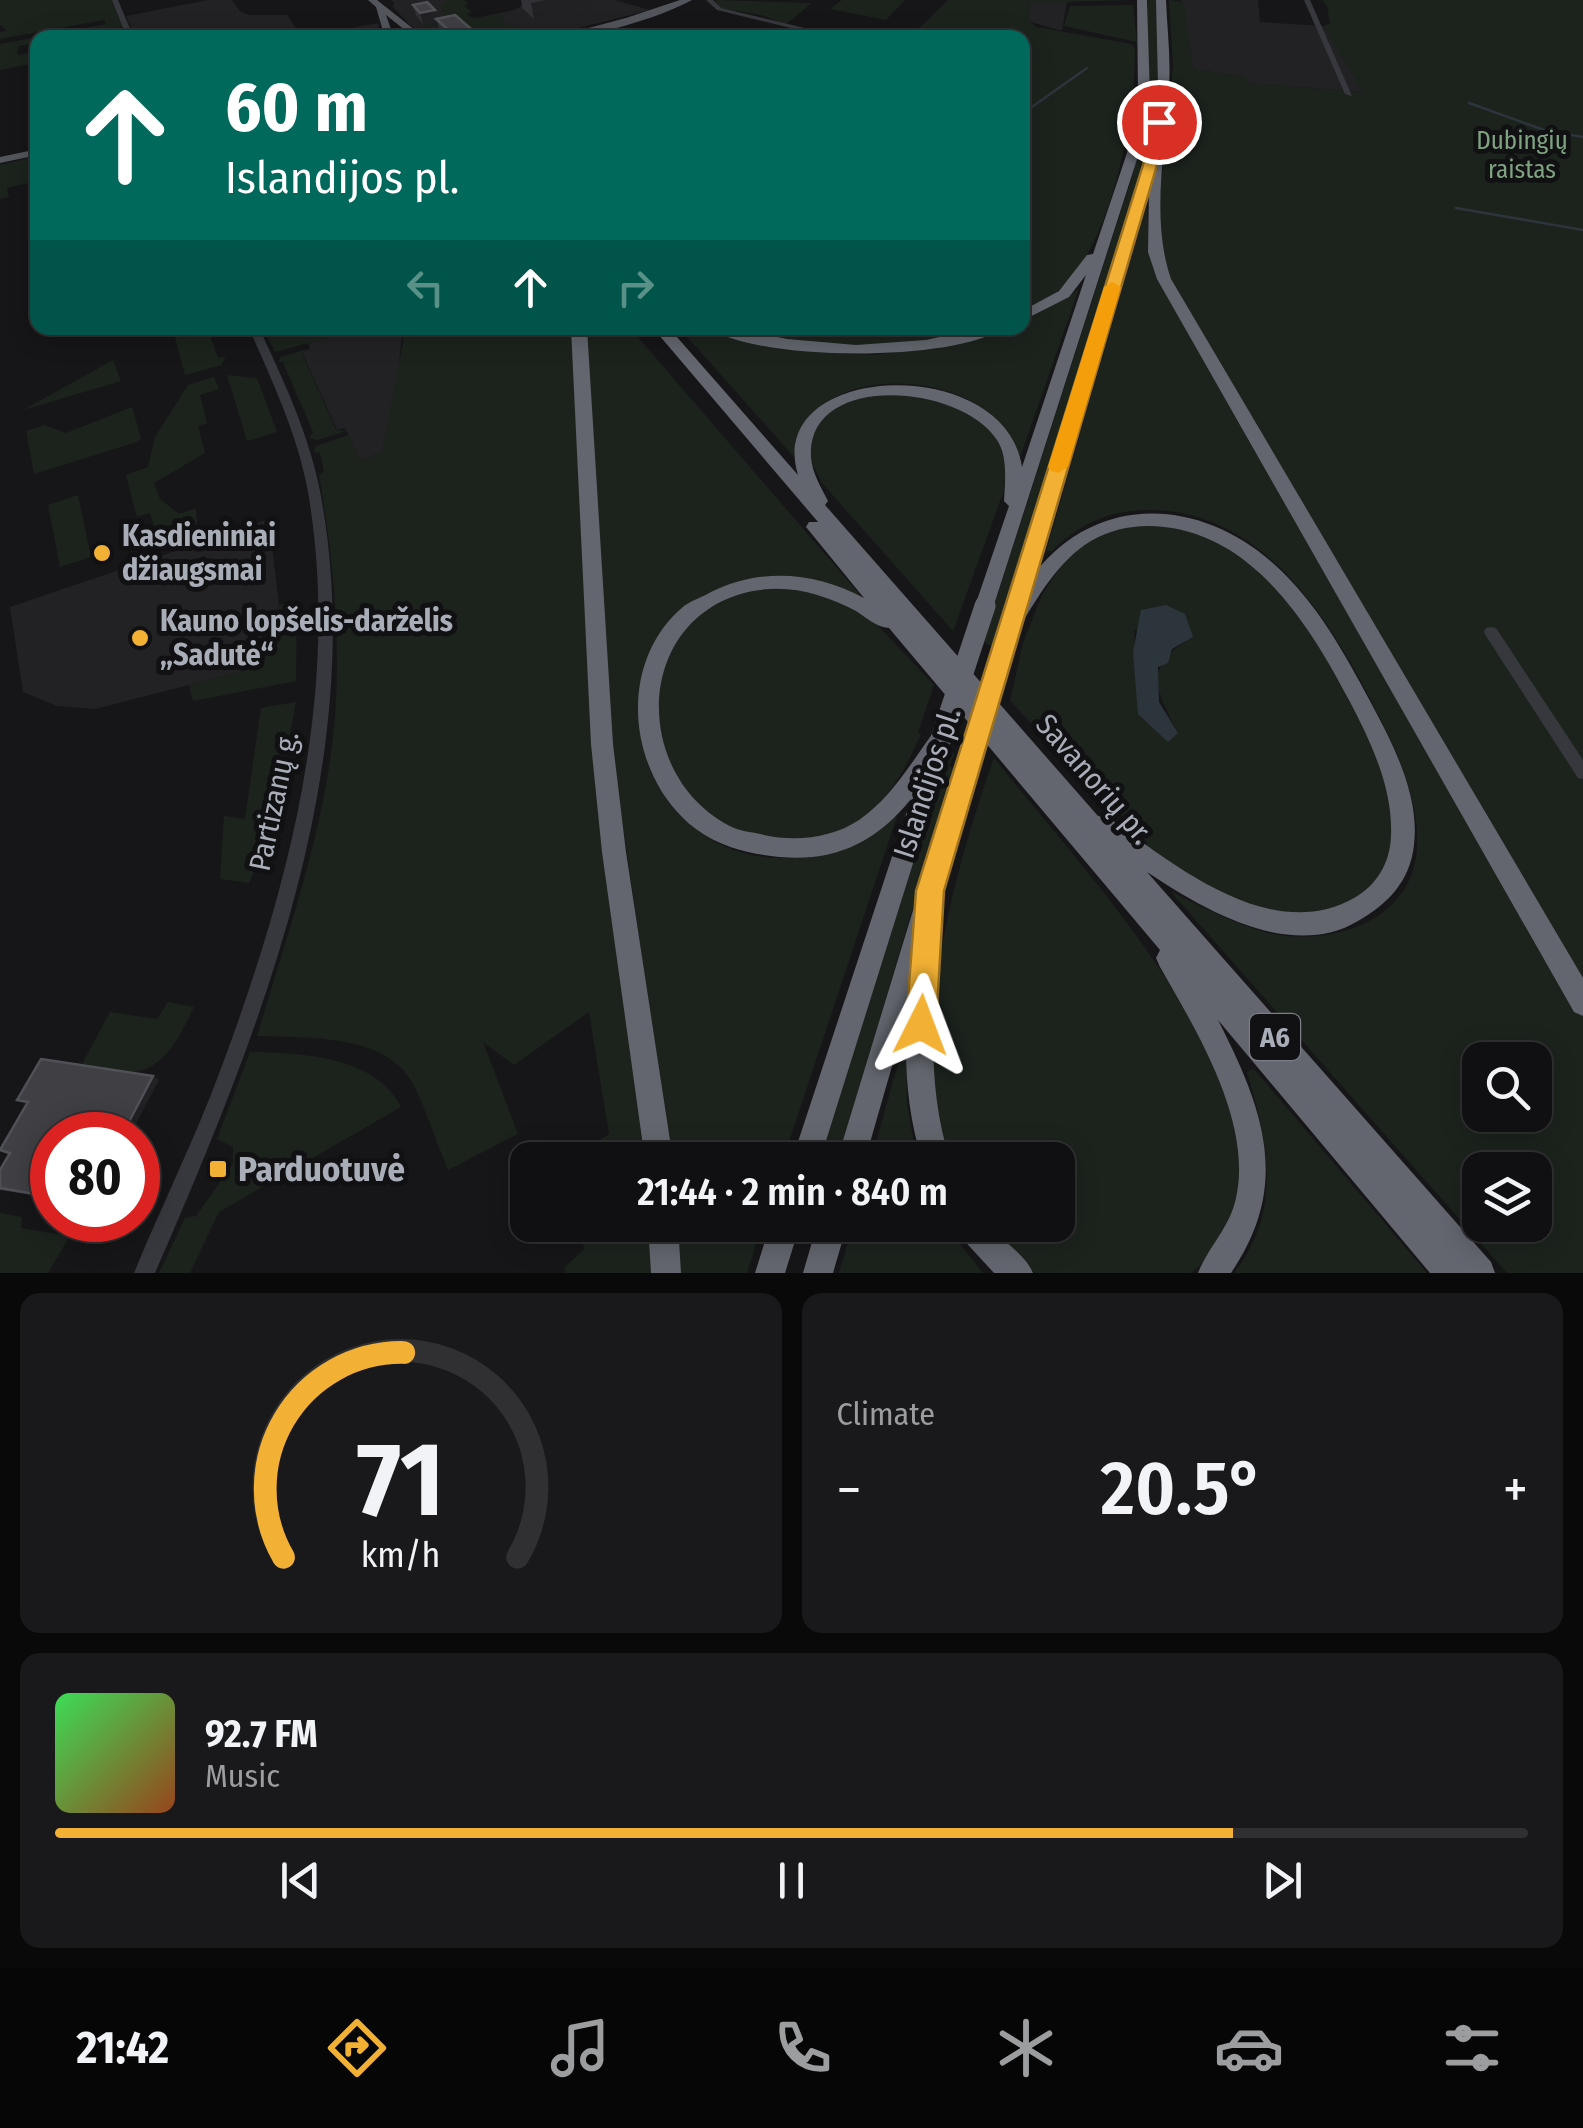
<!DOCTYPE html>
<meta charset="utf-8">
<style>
:root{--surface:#101012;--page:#19191b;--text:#f1f3f6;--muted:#9c9d9f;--line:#303032;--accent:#f2b134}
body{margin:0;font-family:"Fira Sans Condensed",sans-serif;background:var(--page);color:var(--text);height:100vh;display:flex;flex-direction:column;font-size:38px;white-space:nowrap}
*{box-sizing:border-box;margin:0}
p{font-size:32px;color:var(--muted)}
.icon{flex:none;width:55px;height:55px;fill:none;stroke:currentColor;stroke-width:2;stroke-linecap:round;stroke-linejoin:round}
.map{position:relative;height:1273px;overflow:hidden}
.panel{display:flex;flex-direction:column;gap:20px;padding:20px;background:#09090a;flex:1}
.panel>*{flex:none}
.banner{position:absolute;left:30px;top:30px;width:1000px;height:305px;border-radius:20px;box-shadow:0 5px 25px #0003,0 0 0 2px var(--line);background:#00695c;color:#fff;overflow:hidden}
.controls{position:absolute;left:1462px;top:1042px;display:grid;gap:20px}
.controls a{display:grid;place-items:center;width:90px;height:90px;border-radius:20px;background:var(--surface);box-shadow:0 5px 25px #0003,0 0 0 2px var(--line);font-size:50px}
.speed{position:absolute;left:30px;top:1112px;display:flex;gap:20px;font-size:50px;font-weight:700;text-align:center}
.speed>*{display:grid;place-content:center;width:130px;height:130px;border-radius:50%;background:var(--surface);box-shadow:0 5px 25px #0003,0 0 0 2px var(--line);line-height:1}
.speed .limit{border:15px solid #d22;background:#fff;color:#111}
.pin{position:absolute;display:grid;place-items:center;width:85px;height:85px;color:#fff;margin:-42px;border:5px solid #fff;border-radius:50%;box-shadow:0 2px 10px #0007}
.me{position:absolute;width:110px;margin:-55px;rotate:3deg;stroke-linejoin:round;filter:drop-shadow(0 0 8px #0008)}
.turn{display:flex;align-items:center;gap:35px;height:210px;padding:0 30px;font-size:45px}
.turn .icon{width:130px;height:130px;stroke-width:2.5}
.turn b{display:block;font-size:70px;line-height:85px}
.lanes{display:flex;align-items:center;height:95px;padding:0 30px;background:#0003;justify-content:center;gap:50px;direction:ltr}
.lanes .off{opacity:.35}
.big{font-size:75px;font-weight:600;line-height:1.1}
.panel .card{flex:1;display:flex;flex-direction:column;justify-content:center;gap:15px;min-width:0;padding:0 35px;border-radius:20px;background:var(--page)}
.panel .dial{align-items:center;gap:0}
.dial svg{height:260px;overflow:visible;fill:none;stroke:var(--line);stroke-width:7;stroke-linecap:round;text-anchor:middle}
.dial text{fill:var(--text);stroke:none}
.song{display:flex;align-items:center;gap:30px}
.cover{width:120px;height:120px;border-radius:15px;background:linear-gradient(135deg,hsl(130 70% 55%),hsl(20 70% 35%))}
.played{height:10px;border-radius:5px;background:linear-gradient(90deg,var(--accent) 80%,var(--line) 80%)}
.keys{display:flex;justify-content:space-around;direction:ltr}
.heat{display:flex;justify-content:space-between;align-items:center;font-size:55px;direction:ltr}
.panel .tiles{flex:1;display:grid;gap:20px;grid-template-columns:1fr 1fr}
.card:last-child{grid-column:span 2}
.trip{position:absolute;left:510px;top:1142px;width:565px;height:100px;border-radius:20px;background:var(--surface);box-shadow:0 5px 25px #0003,0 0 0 2px var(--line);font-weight:600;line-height:100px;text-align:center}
.dock{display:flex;height:160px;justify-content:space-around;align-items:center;background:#060607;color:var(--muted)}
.dock .icon{width:70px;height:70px}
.dock .on{color:var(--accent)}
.dock b{font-size:45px;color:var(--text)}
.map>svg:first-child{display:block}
</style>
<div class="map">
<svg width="1583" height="1273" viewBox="0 0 1583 1273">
<rect width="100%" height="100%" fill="#161618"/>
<path fill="#222225" d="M208 0H232L240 11 249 15H287L302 37 378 23 381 37H135L126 16Z
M391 0H447L467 20 514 10 533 0H615L650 10 543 37 428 38 411 26 392 6 395 4Z
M1050 0 1067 1 1062 31 1028 21 1030 3Z
M1181 0H1258L1260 22 1323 26 1364 92 1247 83 1245 77 1193 69Z
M322 328H392L402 335 396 391 382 453 360 460 345 428 337 430 302 352 310 349 308 343 326 338Z
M269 519 279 605 252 669 95 709 57 706 23 692 10 607Z"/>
<path fill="#1c231d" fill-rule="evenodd" d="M0 0H112L123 27 69 37 38 38 37 43 19 46 17 52 19 55 37 51V63L0 70V44L106 24 104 20 0 39V32L7 31 0 24Z
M447 0H464L468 4 464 6 472 12 467 14 474 19 500 13 508 26 515 25 525 36 513 27 481 33C467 25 444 24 427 28L423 25 446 20 440 5Z
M715 0 812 3 785 25 765 16 720 8Z
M842 0H905L886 20 830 9Z
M948 0H1131L1030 3 1028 20 1037 27 1131 44 1135 48C1136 112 1114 227 1072 277 1059 293 1041 303 1023 313L1022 38 911 36Z
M1148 0H1157L1159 80 1156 114 1146 113Z
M1169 0 1184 2 1193 69 1246 77 1248 83 1363 92 1323 26 1330 24 1327 6 1322 0H1583V988L1166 273 1157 224 1173 65Z
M1133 5 1137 42 1064 26 1070 6Z
M1143 129 1153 130 1148 154 992 646 985 643 984 637 1132 177Z
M37 156V181L7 188 9 197 0 199V165Z
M1147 205 1149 242 1366 639 1583 1017V1273H1507L1170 891C1200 906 1229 921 1261 931 1326 949 1414 924 1417 846 1419 794 1394 746 1372 702 1326 613 1259 508 1146 510 1108 511 1079 524 1052 551H1046ZM1480 1060H1535V1115H1480ZM1480 1170H1535V1225H1480Z
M1079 289 1019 460C1009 445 1006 427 991 414 944 375 845 369 805 422 797 434 798 446 795 458L679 328H702L788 349 872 355 958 344 1022 328 1023 322Z
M207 328 218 358 226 356 221 365 185 375 175 337Z
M263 328H322L327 338 275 352Z
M392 328H572L649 1160H568L609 1134 589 1012 514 1065 483 1042 518 1134 448 1170C436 1142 427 1111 413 1084 386 1033 307 1038 257 1036 289 929 330 815 336 702 340 626 332 550 319 475L324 471 320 453 313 452 316 446 349 435 360 460 382 453 403 342 402 335Z
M586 328H630L863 598 787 576 682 611C672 633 641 690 640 710 635 790 703 860 783 858 794 858 810 856 821 853 847 845 870 820 897 816L783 1160H671L610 735Z
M724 328H987C901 351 811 350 724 328Z
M310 348 302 353 336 430 347 431 317 440 309 438 313 432 283 362H278L281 357Z
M113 360 121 381 23 410Z
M227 375 257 378 277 432 247 441Z
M214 377 219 389 200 395 207 423 198 426 205 453 154 483 160 499 179 514 196 508 197 529 137 549 135 541 157 534 150 513 137 517 126 475 148 467 155 437 188 385Z
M909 391C965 406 1016 424 1003 493L953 631 822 483 814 467 807 465C812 401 854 396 909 391Z
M132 407 141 438 137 442 34 474 26 431 45 425 66 433Z
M78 495 91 557 60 567 48 505Z
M1132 523 1174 524 1232 545 1293 601 1360 710 1393 799 1395 857 1365 900 1310 918 1243 906 1147 851V842L1010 701 1023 643 1042 595 1067 557 1090 538ZM1134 630 1193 637C1141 667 1156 689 1178 733L1135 667Z
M756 587H810L869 616 934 685 918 732 921 734C892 800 859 844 781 838 753 835 724 831 703 812 647 764 640 668 694 615 711 599 735 594 756 587Z
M297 601 296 681 193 701 189 685 252 669 279 605Z
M296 702 271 834 249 883 220 879 224 816 245 819 261 708Z
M951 752 954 754 949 766 954 768 838 1160H820L945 754Z
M994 758C1064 845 1140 928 1194 1025 1205 1044 1220 1065 1227 1085 1248 1149 1249 1230 1191 1273H1035L981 1225H1058V1160H949C907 1039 953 874 994 758Z
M168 1002 194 1007C183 1030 167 1066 138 1071 122 1074 98 1066 82 1064L110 1012 157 1019Z
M906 1048 907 1104 917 1160H871L901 1053Z
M250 1052C301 1053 376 1056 401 1107L219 1212 190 1273H159L185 1218 196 1216 233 1164V1147L217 1139Z
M1254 1069 1427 1273H1234C1283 1210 1268 1143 1247 1072Z
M0 1213 22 1217 21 1228 70 1236 48 1273H0Z
M580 1225H653L655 1273H566L564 1268 584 1249Z
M677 1225H762L747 1273H678Z
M853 1225H945L983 1273H839Z"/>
<path fill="#2c353c" d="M1166 605 1185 614 1193 637 1172 649 1168 663 1158 667 1159 702 1178 733 1168 742 1138 714 1133 652 1141 610Z"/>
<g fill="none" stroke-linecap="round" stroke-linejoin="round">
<path stroke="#2c353c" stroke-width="2.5" d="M1469 103 1544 130 1583 137
M1022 114 1087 68
M1456 208 1583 230"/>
<path fill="#37383d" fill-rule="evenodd" d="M112 0H118L134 38H127Z
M706 0H713L721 8 846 38H832L717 10Z
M1304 0H1310L1352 96 1345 94Z
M584 35H590L591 38H583Z
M249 328H259C283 379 309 434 320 491 371 758 260 1032 155 1273H134C159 1212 188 1153 212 1092 285 902 343 696 308 492 298 435 272 381 249 328Z
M1491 627 1496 628 1583 760V779L1578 778 1486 636 1484 632 1486 628Z"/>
<path fill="#53555c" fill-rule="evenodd" d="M368 0H377L425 38H415L386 15 394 38H385L376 7Z
M680 0H692C657 19 591 38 551 38L626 18Z
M38 149V155L0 163V157Z"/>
<path fill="#63666e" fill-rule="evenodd" d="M1137 0H1147L1150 97 1139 153 992 611 985 613 975 606 1009 506 1004 501C1005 481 1008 457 997 440 960 383 806 372 811 457 812 473 821 487 828 501L825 505 1098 816 1109 818C1174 865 1271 945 1354 898 1377 885 1390 863 1391 836 1393 788 1371 742 1349 700 1310 626 1255 537 1164 527 1138 524 1114 528 1091 541 1056 562 1036 601 1015 634L1008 637 998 629 1008 613 1004 608 1150 144 1158 84 1156 0H1166C1167 28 1171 58 1169 86 1166 149 1150 218 1171 279L1583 978V1016L1574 1012 1157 279 1148 252 1149 187 1034 574C1098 492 1201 498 1275 565 1316 602 1344 652 1370 701 1393 744 1420 795 1414 845 1410 881 1388 904 1358 921 1291 961 1204 910 1147 872L1491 1262 1495 1273H1430L1218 1020C1263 1108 1292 1184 1231 1273H1198C1209 1246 1230 1227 1236 1198 1253 1122 1196 1030 1160 967L1156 958 1160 950 889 628C876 627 867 618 856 611 824 594 789 584 753 591 632 615 630 779 734 828 743 832 755 832 764 835 796 842 832 838 859 820 891 798 911 763 933 733L941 730 949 733 952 739 945 751 947 755 820 1160H792L911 799C867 854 815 867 748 852 725 847 699 835 682 817 626 761 620 659 684 606 692 600 703 597 711 592 761 567 816 572 864 598L806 527 809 522H818L653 328H669L798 475C763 362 1005 352 1022 467L1086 275 1069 297 1022 321V311L1059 291 1087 255 1093 254 1127 153 1138 97Z
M571 328H587L613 744 626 852 673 1160H645L602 852 591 744Z
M710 328H733L787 339 856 345 926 340 980 328H1003C955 362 758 362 710 328Z
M967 760 975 762 978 769 933 925 939 934C933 1011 926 1086 950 1160H922C907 1112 904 1064 907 1014L865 1160H837L956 769 959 762Z
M648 1225H678L681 1273H651Z
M770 1225H800L785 1273H755Z
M817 1225H847L833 1273H803Z
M954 1225H989C1002 1241 1025 1254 1033 1273H994L959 1235Z"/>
<path stroke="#63666e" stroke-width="21" d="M941 739 985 606
M967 769 1008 629"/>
</g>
<path fill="#323236" d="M521 0H598V5L534 19 522 8Z
M413 5 435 10 437 19 472 37 449 38 439 29 437 21 423 24 416 15Z
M153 1076 159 1080 52 1135V1198L0 1190V1170L9 1155 0 1151 27 1104 17 1100Z"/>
<path fill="#212124" d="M546 0H598V5L534 19 531 3Z
M435 10 437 21 423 24 420 13Z
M470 28 472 37 453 38 452 33Z
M153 1076 159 1080 130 1135H122Z"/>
<path fill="#3f3f44" stroke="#4f5156" stroke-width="2.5" d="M427 2 435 10 420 13 413 5Z
M455 15 470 28 452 33 436 19Z
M644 30 653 38H630L626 34Z
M41 1059 153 1076 122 1135H52V1197L0 1188V1170L10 1153 0 1150 28 1102 17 1100Z"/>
<path fill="#f2b134" stroke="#9d7322" stroke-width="2.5" d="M1159 118 1166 122 1157 165 944 891 936 1025 931 1035 921 1040 910 1035 906 1025 916 891 1143 165 1152 122Z"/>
<path fill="#f59e0b" d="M1112 282 1121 287 1068 467 1058 473 1051 471 1048 467 1104 287Z"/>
<g fill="#f2b134" stroke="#111113" stroke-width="4">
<circle cx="102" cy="553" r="10"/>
<circle cx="140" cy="638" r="10"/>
<rect x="208" y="1159" width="20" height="20" rx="5"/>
</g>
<g text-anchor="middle" stroke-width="10" stroke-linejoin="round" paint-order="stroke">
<g font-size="25" fill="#7fa381" stroke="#111113">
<text x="1522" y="149">Dubingių<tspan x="1522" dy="29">raistas</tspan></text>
</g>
<rect fill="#111113" stroke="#7b7e86" stroke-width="2.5" x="1250" y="1014" width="50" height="46" rx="8"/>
<g font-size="28" font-weight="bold" fill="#a8adb8">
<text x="1275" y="1047">A6</text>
</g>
<g font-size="30" font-weight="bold" fill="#a8adb8" stroke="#111113" text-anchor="start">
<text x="122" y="546">Kasdieniniai<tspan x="122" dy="34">džiaugsmai</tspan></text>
<text x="160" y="631">Kauno lopšelis-darželis<tspan x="160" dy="34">„Sadutė“</tspan></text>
</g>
<g font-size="30" fill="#a8adb8" stroke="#111113">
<text transform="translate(1094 779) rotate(49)" y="10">Savanorių pr.</text>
<text transform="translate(927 783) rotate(-72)" y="10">Islandijos pl.</text>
<text transform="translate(274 801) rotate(-78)" y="10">Partizanų g.</text>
</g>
<g font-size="35" font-weight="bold" fill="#a8adb8" stroke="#111113" text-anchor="start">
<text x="238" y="1181">Parduotuvė</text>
</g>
</g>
</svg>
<div class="controls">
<a><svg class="icon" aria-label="search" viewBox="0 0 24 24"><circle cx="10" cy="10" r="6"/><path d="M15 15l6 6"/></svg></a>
<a><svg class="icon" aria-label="layers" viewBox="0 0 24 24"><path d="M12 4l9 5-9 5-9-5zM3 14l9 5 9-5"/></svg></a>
</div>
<div class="speed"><div class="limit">80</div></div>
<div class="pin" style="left:1159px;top:122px;background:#d93025"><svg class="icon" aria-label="arrive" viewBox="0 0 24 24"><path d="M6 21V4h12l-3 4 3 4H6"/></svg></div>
<svg class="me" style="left:921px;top:1025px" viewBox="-20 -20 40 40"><path d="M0-17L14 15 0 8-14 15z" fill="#f2b134" stroke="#fff" stroke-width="4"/></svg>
<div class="trip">21:44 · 2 min · 840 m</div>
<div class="banner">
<div class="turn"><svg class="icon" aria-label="ahead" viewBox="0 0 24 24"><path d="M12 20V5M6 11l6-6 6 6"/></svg><div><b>60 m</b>Islandijos pl.</div></div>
<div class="lanes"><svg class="icon off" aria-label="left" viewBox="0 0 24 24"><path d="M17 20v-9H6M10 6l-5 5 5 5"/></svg><svg class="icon" aria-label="ahead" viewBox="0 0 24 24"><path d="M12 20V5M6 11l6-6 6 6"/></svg><svg class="icon off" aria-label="right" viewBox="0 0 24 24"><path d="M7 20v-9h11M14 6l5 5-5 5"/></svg></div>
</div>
</div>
<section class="panel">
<div class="tiles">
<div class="card dial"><svg viewBox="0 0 100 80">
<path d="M14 69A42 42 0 1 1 86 69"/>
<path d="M14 69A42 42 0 0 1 51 6" stroke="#f2b134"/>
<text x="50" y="56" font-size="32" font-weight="700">71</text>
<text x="50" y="72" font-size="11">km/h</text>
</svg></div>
<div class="card"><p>Climate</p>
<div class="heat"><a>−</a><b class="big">20.5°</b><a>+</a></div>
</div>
<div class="card">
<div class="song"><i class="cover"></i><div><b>92.7 FM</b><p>Music</p></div></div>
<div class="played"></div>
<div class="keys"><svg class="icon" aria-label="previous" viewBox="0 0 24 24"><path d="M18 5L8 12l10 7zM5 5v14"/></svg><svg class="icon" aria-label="pause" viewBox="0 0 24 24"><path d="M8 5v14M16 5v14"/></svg><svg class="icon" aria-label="next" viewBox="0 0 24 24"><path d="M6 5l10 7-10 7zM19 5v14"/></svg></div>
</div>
</div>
</section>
<nav class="dock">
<b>21:42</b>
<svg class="icon on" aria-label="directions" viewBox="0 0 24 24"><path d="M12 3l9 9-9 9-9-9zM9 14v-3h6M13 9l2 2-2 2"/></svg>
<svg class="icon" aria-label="music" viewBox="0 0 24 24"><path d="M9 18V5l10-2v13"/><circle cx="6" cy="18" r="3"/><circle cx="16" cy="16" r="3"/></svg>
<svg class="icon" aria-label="phone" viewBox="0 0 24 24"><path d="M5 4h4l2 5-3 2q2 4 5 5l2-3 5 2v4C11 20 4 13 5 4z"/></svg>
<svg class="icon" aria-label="climate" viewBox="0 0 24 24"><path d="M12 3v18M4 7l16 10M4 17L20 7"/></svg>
<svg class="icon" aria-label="car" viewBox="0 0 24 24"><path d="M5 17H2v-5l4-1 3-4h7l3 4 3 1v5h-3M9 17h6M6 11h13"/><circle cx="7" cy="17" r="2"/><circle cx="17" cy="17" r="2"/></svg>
<svg class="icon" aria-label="filters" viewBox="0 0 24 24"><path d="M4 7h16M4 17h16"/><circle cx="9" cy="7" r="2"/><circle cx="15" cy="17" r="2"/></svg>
</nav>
